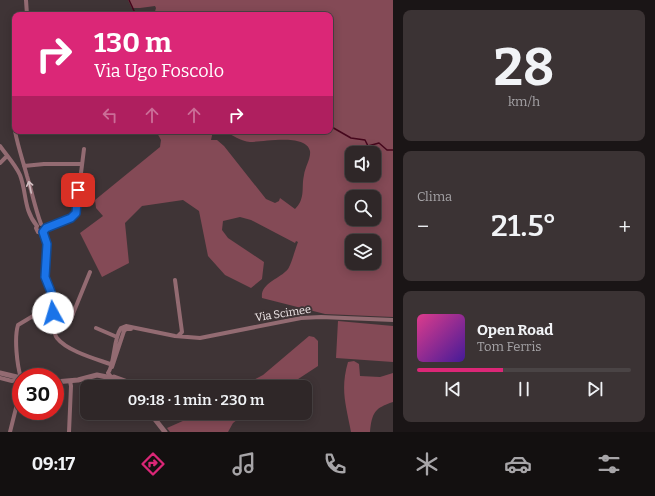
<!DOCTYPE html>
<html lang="it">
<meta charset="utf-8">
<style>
:root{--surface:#2f2728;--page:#3b3334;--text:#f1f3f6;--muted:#a7a5a8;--line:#4a4445;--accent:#db2777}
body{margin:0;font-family:Bitter,serif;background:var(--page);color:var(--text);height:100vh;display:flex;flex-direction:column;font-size:15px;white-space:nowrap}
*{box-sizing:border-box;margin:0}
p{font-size:13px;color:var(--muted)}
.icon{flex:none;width:22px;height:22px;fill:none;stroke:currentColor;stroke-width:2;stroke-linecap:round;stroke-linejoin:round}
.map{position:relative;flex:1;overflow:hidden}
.drawer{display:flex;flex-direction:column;gap:10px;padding:10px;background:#1a1516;width:262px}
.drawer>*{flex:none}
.banner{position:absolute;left:12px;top:12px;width:321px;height:122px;border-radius:8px;box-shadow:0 2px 10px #0003,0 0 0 1px var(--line);background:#db2777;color:#fff;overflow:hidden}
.fabs{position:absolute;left:345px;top:146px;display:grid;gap:8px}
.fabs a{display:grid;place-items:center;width:36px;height:36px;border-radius:8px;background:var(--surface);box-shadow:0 2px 10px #0003,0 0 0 1px var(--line);font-size:20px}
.speed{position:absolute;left:12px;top:368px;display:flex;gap:8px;font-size:20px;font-weight:700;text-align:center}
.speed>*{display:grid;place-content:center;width:52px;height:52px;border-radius:50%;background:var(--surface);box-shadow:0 2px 10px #0003,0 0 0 1px var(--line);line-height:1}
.speed .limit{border:6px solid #d22;background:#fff;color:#111}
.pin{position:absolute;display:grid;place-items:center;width:34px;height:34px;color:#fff;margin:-17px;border-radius:8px;box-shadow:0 2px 6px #0006}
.me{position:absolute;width:44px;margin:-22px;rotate:354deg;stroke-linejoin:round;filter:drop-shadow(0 0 3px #0008)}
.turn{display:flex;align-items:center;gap:14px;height:84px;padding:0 16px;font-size:18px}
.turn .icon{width:52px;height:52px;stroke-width:2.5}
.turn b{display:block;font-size:28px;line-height:34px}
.lanes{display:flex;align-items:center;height:38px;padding:0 16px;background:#0003;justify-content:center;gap:20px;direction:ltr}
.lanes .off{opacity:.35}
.big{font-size:30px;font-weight:600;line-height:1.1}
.drawer .card{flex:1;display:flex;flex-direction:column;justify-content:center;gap:6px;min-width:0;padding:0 14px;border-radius:8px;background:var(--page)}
.drawer .dial{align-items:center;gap:0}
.dial b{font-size:52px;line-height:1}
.song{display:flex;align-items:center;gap:12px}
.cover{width:48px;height:48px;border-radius:6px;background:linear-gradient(135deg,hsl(330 70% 55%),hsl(260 70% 35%))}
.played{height:4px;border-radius:2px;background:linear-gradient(90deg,var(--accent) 40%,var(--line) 40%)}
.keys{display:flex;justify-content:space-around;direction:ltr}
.heat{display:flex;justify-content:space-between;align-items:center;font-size:22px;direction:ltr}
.trip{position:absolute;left:80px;top:380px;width:232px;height:40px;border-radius:8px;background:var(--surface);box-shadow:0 2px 10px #0003,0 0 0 1px var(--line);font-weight:600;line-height:40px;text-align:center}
.tab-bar{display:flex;height:64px;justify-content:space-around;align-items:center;background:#131010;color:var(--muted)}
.tab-bar .icon{width:28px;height:28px}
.tab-bar .selected{color:var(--accent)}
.tab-bar b{font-size:18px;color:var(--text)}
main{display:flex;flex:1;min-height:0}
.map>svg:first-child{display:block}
</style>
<main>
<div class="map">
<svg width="393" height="432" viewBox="0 0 393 432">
<rect width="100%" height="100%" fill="#3f3436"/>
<path fill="#844a56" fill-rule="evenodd" d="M128 0H393V317L325 314 262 298C260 283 280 279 288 269 291 265 296 247 298 242L296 241 295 243 251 220 240 217 223 221 222 230 228 238 264 262 262 279 251 288 225 275 208 256 199 211 183 200 142 206 125 223 129 263 102 277 80 233 103 216 96 208 95 200 160 147 161 140 156 131H213L211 140H217L224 146 266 199 275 203 279 201 280 198 295 209C306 198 301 188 304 175 305 167 311 159 310 151 306 133 263 142 250 142 241 141 232 135 224 131H330V15H154L156 8 155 6 140 8H132ZM352 153H374V175H352ZM352 197H374V219H352ZM352 241H374V263H352Z
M338 321 393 326V362L336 358Z
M309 336 314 337 318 341V366L286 387H240L263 375Z
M354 361 359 364 360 376 380 377 393 373V402C375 408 372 412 370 432H351C346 405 340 390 348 362Z
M197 413H246L233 423 228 432H170L167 428 194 416Z"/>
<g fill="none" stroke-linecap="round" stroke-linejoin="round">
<path stroke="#45071c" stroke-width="1.5" d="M129 0 136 15
M330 126 351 138 365 140 368 146 379 143 387 150H393"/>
<path stroke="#936b72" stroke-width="4" d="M26 0 27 15
M15 131C18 147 23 161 27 176 32 192 35 208 41 224
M0 146C7 156 15 164 20 175 27 193 23 209 37 226
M0 163 7 156
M24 166 44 164H82
M37 226 36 228 38 232 42 233 45 231
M46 228 71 218 76 213 84 149
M175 280 182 332 178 336
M50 299 53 313V327L54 330H57L70 321 90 272
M96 328 117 337
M54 330C55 333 55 336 57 338 67 351 96 359 110 364
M112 367 124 331 126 329H131
M0 378 12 381 21 378C17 365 14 338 18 325L33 316 39 306 48 301 51 296 45 277 47 244 43 232
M112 378 108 373C115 364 113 339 121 328L126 326 175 336 200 338 301 318 321 317 393 320
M10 432 17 404 21 402
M69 432 71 386 70 381"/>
<path stroke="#936b72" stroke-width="5" d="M0 373 21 378
M55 382 78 380 97 375 112 378 114 377 125 381 130 387
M150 413 165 432"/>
</g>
<defs><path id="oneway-shaft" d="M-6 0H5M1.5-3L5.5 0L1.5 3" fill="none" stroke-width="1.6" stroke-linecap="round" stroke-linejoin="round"/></defs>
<use stroke="#d2bfc2" href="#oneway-shaft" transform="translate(30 187) rotate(-102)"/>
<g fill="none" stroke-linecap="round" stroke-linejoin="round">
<defs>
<path id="route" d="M53 313 50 299 51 292 45 277 47 244 43 232 46 228 71 218 76 213 78 190"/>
</defs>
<use href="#route" stroke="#114b97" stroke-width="10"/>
<use href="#route" stroke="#1a73e8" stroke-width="7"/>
</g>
<g text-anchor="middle" stroke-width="4" stroke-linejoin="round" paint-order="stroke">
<g font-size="11" fill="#f4eced" stroke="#3f3436">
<text transform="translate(283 313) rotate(-9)" y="4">Via Scimee</text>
</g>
</g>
</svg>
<div class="fabs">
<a><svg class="icon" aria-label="sound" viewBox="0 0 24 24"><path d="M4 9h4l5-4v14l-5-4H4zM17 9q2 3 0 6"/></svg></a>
<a><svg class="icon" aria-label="search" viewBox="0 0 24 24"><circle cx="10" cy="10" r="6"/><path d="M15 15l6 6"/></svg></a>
<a><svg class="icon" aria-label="layers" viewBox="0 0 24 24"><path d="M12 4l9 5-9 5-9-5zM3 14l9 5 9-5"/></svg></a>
</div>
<div class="speed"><div class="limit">30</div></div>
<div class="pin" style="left:78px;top:190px;background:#d93025"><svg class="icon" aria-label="arrive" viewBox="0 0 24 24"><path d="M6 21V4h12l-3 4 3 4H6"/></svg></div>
<svg class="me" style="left:53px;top:313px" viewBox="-20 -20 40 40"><circle r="19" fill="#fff"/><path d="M0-13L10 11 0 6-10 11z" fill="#1a73e8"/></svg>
<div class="trip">09:18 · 1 min · 230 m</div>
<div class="banner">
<div class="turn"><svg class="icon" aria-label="right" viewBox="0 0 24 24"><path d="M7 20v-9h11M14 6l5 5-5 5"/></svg><div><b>130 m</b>Via Ugo Foscolo</div></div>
<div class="lanes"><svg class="icon off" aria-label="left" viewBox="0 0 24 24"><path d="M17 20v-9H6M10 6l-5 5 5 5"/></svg><svg class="icon off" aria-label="ahead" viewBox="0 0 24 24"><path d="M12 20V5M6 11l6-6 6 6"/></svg><svg class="icon off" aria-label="ahead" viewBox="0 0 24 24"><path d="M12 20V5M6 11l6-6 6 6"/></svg><svg class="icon" aria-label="right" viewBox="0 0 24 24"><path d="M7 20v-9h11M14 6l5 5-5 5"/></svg></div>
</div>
</div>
<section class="drawer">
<div class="card dial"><b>28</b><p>km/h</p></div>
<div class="card"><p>Clima</p>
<div class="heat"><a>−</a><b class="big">21.5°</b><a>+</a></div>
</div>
<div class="card">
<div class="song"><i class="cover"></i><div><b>Open Road</b><p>Tom Ferris</p></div></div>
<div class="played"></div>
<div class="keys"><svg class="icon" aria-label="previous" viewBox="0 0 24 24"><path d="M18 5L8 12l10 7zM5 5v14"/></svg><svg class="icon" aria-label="pause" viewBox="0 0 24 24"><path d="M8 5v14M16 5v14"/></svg><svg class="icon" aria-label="next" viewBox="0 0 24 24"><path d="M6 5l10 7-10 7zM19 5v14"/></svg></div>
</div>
</section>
</main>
<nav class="tab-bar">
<b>09:17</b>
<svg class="icon selected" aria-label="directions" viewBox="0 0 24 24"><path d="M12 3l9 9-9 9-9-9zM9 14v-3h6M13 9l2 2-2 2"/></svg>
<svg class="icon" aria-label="music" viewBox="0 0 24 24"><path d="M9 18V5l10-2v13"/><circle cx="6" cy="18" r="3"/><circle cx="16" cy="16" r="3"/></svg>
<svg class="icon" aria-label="phone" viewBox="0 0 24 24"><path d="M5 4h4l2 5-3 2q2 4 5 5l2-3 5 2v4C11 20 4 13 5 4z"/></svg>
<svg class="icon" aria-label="climate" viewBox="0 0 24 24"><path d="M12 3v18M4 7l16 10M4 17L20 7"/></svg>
<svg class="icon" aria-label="car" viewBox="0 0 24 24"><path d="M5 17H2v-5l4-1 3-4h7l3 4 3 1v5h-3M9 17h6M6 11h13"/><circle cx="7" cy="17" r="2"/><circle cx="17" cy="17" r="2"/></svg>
<svg class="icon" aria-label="filters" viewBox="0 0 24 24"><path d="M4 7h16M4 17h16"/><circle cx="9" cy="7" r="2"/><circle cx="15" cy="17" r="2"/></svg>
</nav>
